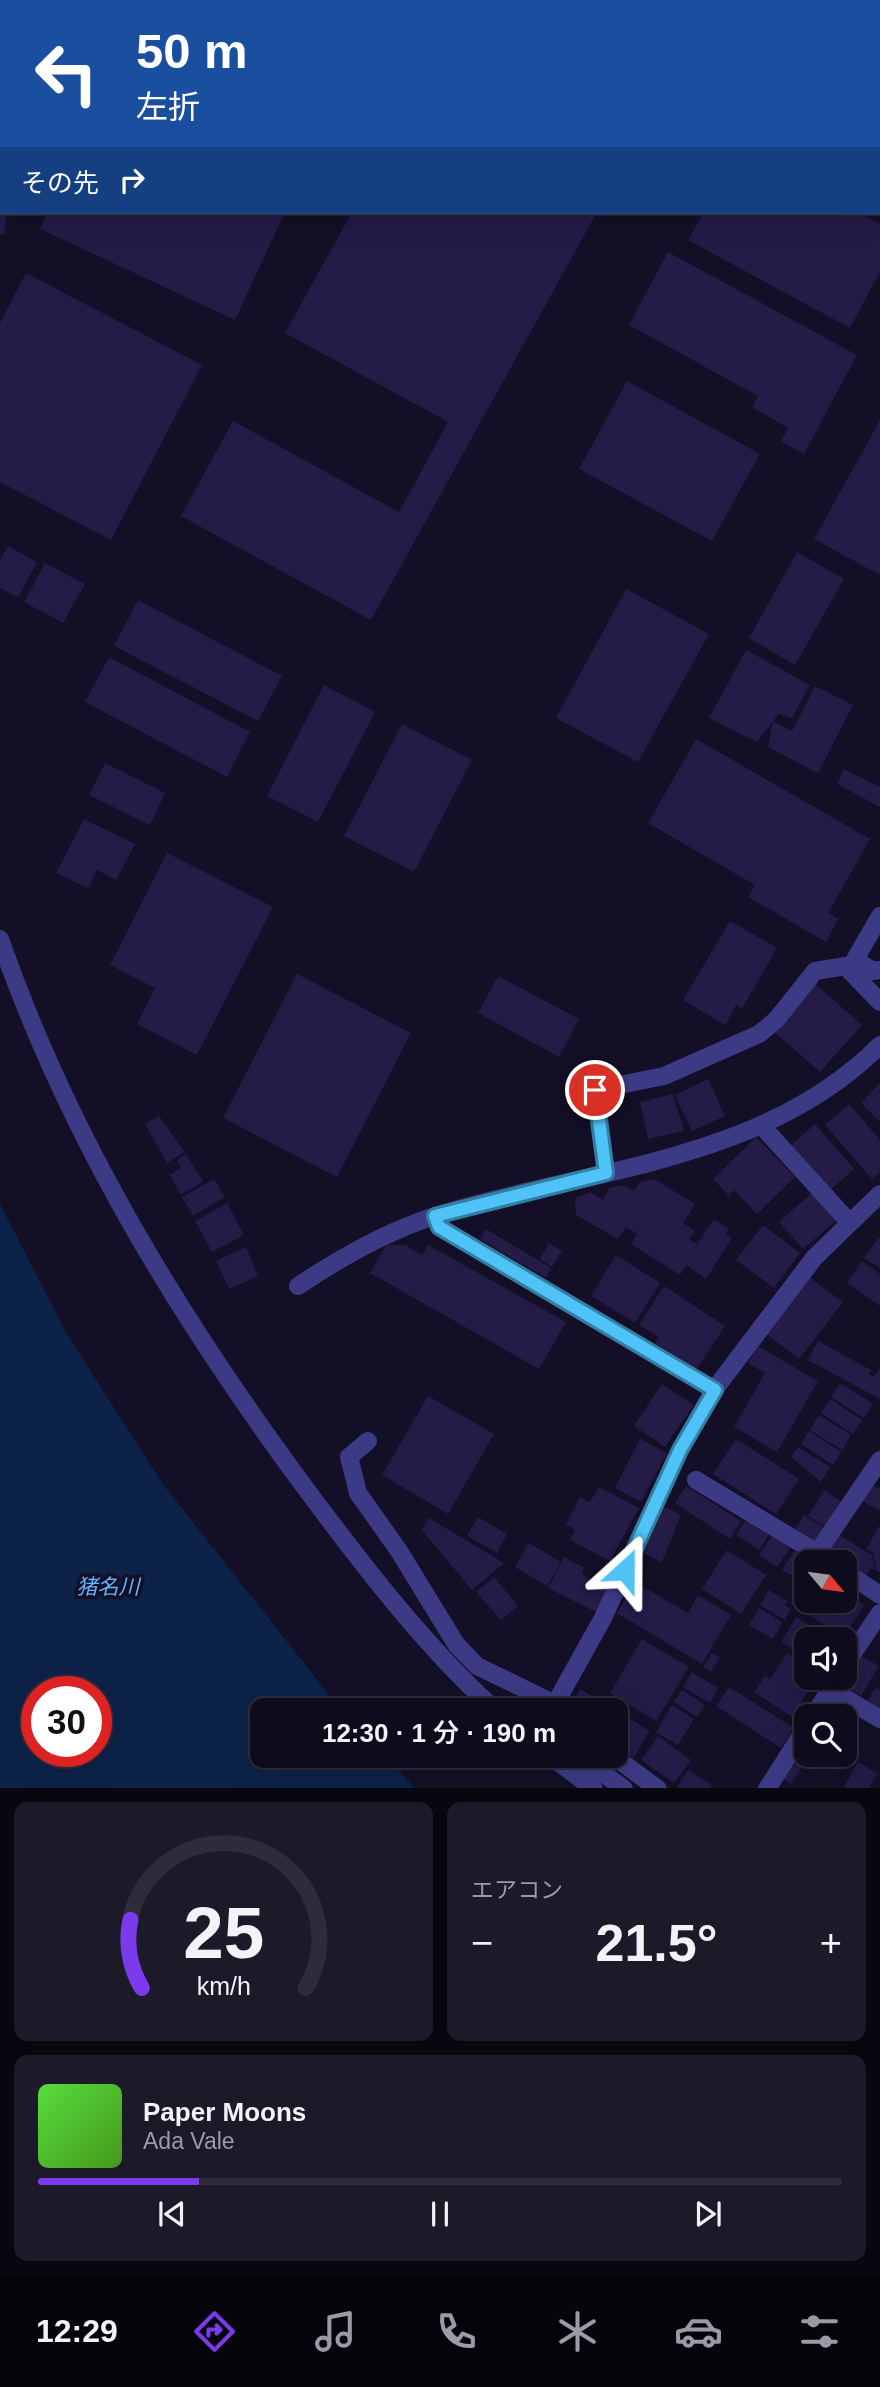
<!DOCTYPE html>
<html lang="ja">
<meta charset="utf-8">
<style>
:root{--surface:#0e0b1c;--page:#1c1929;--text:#f1f3f6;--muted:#9b9ba3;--line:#2e2b3b;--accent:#7c3aed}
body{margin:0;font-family:Helvetica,"Noto Sans JP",sans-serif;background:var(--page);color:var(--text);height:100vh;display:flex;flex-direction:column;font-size:26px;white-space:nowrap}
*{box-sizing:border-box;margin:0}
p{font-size:23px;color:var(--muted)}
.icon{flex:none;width:38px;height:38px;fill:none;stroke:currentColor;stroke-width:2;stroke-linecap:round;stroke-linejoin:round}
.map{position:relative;height:1788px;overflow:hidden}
.sheet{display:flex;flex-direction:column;gap:14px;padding:14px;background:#08060f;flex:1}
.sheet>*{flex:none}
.top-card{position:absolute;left:0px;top:0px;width:880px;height:214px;box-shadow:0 7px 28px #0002,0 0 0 2px var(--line);background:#1a4fa0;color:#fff;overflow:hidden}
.needle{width:46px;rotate:119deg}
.fabs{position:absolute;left:794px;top:1550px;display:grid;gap:14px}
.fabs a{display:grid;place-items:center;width:63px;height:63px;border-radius:14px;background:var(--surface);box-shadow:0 7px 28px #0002,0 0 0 2px var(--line);font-size:35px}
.speed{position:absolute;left:21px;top:1676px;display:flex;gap:14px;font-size:35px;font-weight:700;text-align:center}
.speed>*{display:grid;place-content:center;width:91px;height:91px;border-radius:50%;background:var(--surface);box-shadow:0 7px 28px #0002,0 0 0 2px var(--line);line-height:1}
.speed .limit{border:10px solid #d22;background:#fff;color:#111}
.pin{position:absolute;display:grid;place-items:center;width:60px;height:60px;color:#fff;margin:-30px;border:4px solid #fff;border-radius:50%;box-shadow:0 2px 7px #0007}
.me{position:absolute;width:77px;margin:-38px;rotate:24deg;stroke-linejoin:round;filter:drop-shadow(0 0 5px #0008)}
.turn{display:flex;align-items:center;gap:24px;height:147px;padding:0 21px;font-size:32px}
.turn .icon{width:91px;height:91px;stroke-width:2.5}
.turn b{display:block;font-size:49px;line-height:60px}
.then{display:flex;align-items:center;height:66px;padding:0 21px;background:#0003;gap:14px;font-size:26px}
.big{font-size:52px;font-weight:600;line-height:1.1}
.sheet .tile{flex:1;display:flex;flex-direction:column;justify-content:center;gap:10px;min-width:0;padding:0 24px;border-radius:14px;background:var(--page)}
.sheet .dial{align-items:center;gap:0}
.dial svg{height:182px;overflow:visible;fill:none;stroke:var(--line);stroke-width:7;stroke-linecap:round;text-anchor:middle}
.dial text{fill:var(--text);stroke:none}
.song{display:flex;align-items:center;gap:21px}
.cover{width:84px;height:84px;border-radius:10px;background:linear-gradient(135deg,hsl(110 70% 55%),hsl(100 70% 35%))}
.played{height:7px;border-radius:4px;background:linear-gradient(90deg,var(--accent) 20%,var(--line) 20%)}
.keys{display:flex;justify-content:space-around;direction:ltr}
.heat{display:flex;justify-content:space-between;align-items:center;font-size:38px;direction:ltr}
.sheet .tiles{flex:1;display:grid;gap:14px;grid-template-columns:1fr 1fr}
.tile:last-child{grid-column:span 2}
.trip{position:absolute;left:250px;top:1698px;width:378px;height:70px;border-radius:14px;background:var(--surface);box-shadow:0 7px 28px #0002,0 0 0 2px var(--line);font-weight:600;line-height:70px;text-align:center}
.dock{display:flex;height:112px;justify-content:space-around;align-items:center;background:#06040b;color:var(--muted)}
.dock .icon{width:49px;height:49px}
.dock .on{color:var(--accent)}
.dock b{font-size:32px;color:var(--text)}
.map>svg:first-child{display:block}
</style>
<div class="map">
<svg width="880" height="1789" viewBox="0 0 880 1789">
<rect width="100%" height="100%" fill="#130f26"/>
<path fill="#0c2248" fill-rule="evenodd" d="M0 1204 67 1334 162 1483 341 1710H262V1755H384L415 1788H0ZM37 1692H96V1752H37Z"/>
<path fill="#241b47" d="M0 212H7L4 235 0 234Z
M48 212H285L235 320 40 229Z
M352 212H597L371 620 181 516 233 421 399 512 448 422 285 333Z
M704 212H857L880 224V272L850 328 688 240Z
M668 252 857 355 804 454 781 441 788 428 752 407 758 396 629 325Z
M26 273 202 365 111 540 0 482V323Z
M627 381 760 454 712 541 579 469Z
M880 420V575L814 539Z
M8 546 37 562 18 597 0 588V560Z
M797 552 844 579 795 665 749 638Z
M45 563 85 584 63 623 24 602Z
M626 589 709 634 638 762 556 718Z
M138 600 282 676 258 721 114 646Z
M746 650 810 685 792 718 779 714 773 721 792 731 815 686 853 705 818 773 768 747 773 721 757 742 709 718Z
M109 657 250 732 227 777 85 702Z
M324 685 375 712 318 822 267 796Z
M402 724 472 760 414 872 344 836Z
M696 739 870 839 828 913 838 919 826 942 748 897 755 885 648 823Z
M105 763 165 793 150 825 89 795Z
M844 769 880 787V807L837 784Z
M84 819 135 844 116 880 97 870 88 888 56 873Z
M167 853 273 907 197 1055 137 1024 155 988 110 965Z
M730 921 777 948 742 1009 736 1005 725 1025 683 1000Z
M297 974 411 1033 337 1177 223 1118Z
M498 976 579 1019 559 1057 478 1013Z
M814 983 862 1025 820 1072 772 1030Z
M708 1079 725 1116 692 1131 675 1095Z
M880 1083V1122L861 1103Z
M673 1094 684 1131 648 1139 640 1102Z
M849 1104 880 1140V1172L872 1179 825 1125Z
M159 1116 185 1152 167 1163 145 1124Z
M815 1124 854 1169 830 1190 790 1146Z
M756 1137 795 1177 757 1214 734 1190 729 1196 713 1179Z
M186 1154 203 1181 181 1195 170 1175 181 1168 177 1161Z
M214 1179 225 1197 193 1216 182 1197Z
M654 1179 695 1204 683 1223 695 1231 689 1239 697 1244 714 1219 729 1229 726 1234 732 1238 706 1279 686 1265 680 1275 631 1244 637 1234 626 1227 618 1239 576 1215 575 1198 590 1192 603 1200 609 1188 623 1185 634 1191 640 1182Z
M814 1191 838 1219 803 1249 779 1222Z
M227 1203 244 1235 212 1252 195 1221Z
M763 1225 800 1253 774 1288 736 1260Z
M486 1229 551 1268 546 1278 480 1239Z
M878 1238 880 1239V1268L864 1258Z
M549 1243 562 1251 552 1267 540 1259Z
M386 1245H405L422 1255 428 1245 566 1322 539 1369 370 1273Z
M246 1247 258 1276 229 1289 216 1261Z
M616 1255 660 1283 635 1323 591 1296Z
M862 1261 880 1274V1306L847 1283Z
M809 1277 843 1302 799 1359 766 1334Z
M664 1286 725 1326 696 1370 655 1343 659 1337 639 1325Z
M818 1341 871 1370 869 1374 874 1377 880 1368V1399L808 1360Z
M758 1346 818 1381 777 1452 734 1427 765 1373 748 1363Z
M840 1383 873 1404 864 1418 831 1397Z
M662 1384 694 1405 665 1447 634 1426Z
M428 1396 494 1434 448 1514 382 1475Z
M830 1399 862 1420 853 1434 821 1413Z
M819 1415 851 1435 842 1450 810 1430Z
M809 1431 841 1452 833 1465 801 1444Z
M640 1439 667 1453 641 1502 615 1488Z
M736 1439 799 1479 776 1514 713 1474Z
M798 1447 830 1467 821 1482 791 1457Z
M870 1484 880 1489V1511L861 1500Z
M686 1486 741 1521 730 1539 675 1503Z
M599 1487 639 1508 610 1561 570 1540 575 1530 566 1524 580 1497 590 1502Z
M824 1490 841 1501 825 1527 808 1516Z
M662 1506 681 1515 662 1562 640 1552Z
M804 1515 824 1528 814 1544 794 1531Z
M478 1517 507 1534 497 1553 467 1536Z
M429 1518 504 1563 472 1590 422 1530Z
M747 1518 770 1533 759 1550 736 1535Z
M880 1525V1573L876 1570 873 1553 866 1549Z
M836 1533 872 1555 875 1570 871 1568 864 1579 845 1567V1563H839L823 1553Z
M773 1535 791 1547 777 1567 759 1555Z
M529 1543 561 1562 547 1586 515 1567Z
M727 1550 766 1575 741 1614 702 1589Z
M794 1551 809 1560 798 1579 782 1570Z
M564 1557 584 1568 582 1574 609 1589 596 1612 548 1588Z
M494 1577 518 1606 501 1620 476 1592Z
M635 1582 688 1613 698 1595 731 1615 702 1664 617 1613Z
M803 1583 807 1585V1601H845V1593L864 1605 844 1637 791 1604Z
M769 1590 787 1601 785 1605 791 1609 785 1620 760 1605Z
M759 1608 783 1622 773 1639 749 1625Z
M796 1617 834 1640H807V1657L781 1642Z
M642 1639 689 1667 656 1721 610 1693Z
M712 1653 720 1657 711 1672 703 1667Z
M787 1653 807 1665V1678H817L792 1717 754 1692 765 1676 770 1679Z
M858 1654 879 1666 861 1696 840 1684Z
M692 1672 718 1688 710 1703 683 1687Z
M729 1687 794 1728 781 1748 716 1706Z
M876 1687 880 1690V1714L865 1705Z
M580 1689 607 1705 604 1710H568Z
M682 1690 705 1705 697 1717 674 1702Z
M672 1705 694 1719 678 1745 656 1732Z
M616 1710 650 1731 633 1758 616 1748Z
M658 1736 691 1760 674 1783 641 1760Z
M793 1762 802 1767 791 1784 783 1779Z
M858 1762 877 1773 869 1789H843Z
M688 1770 712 1785 709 1789H676Z"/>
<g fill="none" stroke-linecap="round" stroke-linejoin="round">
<path stroke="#3d3a85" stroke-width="18" d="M880 916 849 970 880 1002
M0 939C70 1140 182 1322 309 1493 365 1568 425 1646 495 1710
M855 960 873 971 880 970
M761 1125 849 1222
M606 1173 595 1090 664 1076 759 1034 776 1020 815 971 852 965
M435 1216 439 1227 714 1390
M298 1286C340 1258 387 1231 435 1216 587 1168 761 1164 880 1045
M368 1441 349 1457 358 1493 399 1551 456 1644 477 1666 555 1704 603 1618 680 1450 714 1390 814 1258 880 1194
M696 1480 817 1553
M831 1563 817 1553 880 1460
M845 1572 880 1595
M845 1665 880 1613
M830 1689 880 1719
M813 1717 837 1678
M549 1755 594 1789
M579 1755 624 1789
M612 1755 658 1789
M767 1789 807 1726"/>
</g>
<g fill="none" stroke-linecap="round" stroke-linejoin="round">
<defs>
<path id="route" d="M595 1090 606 1173 435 1216 439 1227 715 1390 680 1450 625 1570"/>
</defs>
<use href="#route" stroke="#337fa1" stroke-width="18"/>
<use href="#route" stroke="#4fc3f7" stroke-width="12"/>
</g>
<g text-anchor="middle" stroke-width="7" stroke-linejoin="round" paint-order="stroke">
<g font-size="21" font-style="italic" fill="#62b6ff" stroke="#130f26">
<text x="108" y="1594">猪名川</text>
</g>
</g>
</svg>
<div class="fabs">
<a><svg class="needle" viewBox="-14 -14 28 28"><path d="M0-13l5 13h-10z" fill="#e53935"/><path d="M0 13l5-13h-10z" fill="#9b9ba3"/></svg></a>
<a><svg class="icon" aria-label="sound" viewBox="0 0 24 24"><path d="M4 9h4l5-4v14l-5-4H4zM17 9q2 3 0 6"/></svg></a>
<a><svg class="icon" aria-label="search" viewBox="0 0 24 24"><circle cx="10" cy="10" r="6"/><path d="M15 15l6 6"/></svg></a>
</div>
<div class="speed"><div class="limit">30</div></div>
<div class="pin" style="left:595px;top:1090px;background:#d93025"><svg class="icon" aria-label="arrive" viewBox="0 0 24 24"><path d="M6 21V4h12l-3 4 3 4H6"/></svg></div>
<svg class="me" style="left:625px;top:1570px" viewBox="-20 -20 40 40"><path d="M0-17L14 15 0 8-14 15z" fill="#4fc3f7" stroke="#fff" stroke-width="4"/></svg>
<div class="trip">12:30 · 1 分 · 190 m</div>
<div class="top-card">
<div class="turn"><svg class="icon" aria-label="left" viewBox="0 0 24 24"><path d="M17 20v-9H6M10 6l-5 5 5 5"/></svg><div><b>50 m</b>左折</div></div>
<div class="then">その先<svg class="icon" aria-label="right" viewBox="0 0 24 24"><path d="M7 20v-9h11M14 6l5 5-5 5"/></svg></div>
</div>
</div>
<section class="sheet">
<div class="tiles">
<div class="tile dial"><svg viewBox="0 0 100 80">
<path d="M14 69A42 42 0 1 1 86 69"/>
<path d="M14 69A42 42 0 0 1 9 39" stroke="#7c3aed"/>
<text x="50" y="56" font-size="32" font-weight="700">25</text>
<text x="50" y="72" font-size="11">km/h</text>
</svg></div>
<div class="tile"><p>エアコン</p>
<div class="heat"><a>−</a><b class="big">21.5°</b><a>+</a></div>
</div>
<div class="tile">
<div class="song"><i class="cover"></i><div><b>Paper Moons</b><p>Ada Vale</p></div></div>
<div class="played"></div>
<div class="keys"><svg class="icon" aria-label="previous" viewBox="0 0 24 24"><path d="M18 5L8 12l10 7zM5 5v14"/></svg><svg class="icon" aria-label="pause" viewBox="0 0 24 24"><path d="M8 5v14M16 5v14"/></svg><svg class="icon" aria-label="next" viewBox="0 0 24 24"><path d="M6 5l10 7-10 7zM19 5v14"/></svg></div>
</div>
</div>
</section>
<nav class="dock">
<b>12:29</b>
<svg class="icon on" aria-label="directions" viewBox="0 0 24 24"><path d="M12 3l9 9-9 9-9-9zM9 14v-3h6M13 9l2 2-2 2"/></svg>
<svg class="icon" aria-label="music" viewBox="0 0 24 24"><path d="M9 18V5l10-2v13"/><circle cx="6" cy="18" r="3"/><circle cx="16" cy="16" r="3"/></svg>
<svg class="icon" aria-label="phone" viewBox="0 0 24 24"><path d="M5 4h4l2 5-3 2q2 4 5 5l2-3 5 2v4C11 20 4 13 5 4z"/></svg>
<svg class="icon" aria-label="climate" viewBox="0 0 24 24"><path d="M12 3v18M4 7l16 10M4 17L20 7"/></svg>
<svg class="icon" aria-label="car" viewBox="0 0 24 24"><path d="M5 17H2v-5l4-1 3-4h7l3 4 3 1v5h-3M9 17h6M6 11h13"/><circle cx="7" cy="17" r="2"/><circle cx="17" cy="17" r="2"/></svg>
<svg class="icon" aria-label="filters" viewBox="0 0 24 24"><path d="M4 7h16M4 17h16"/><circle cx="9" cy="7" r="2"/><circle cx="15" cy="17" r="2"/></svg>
</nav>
